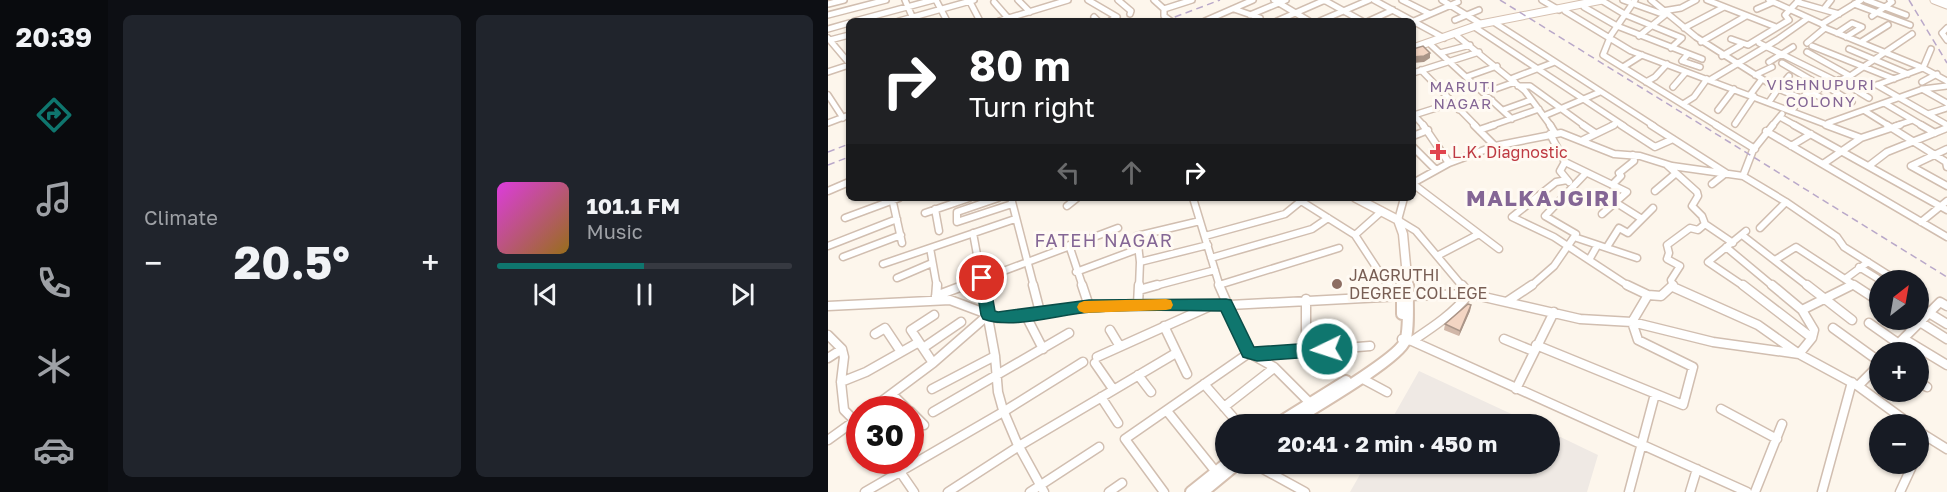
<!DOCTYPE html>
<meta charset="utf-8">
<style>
:root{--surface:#171b24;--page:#20242c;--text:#f1f3f6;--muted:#9ea1a6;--line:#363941;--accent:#0f766e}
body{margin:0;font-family:"Golos Text",sans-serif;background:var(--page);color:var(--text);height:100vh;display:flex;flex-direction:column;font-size:22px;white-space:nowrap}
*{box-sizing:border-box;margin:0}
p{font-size:20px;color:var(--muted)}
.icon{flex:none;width:33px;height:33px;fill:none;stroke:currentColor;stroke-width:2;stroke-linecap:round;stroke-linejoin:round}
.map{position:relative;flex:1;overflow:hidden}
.sheet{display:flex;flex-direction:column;gap:15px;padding:15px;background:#0d0f14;width:720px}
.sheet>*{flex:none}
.banner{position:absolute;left:18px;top:18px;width:570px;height:183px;border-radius:9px;box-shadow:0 2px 4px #0004;background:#202124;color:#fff;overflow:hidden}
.needle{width:39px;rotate:31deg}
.fabs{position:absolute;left:1041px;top:270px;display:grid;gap:12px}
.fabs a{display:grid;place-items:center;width:60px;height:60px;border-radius:50%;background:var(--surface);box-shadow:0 2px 4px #0004;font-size:30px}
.speed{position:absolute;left:18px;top:396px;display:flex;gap:12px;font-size:30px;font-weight:700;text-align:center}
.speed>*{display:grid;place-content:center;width:78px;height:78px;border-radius:50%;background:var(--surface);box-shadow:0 2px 4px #0004;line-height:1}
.speed .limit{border:9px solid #d22;background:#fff;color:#111}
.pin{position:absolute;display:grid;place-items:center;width:51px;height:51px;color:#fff;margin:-26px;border:3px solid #fff;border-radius:50%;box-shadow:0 2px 6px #0007}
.me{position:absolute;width:66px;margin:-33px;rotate:266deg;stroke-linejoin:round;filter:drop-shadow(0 0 4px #0008)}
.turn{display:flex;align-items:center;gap:21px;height:126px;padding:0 24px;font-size:27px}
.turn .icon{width:78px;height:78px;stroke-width:2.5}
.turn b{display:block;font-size:42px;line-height:51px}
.lanes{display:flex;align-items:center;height:57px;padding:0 24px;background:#0003;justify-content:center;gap:30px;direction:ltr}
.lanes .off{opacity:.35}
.big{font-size:45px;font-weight:700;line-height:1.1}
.sheet .tile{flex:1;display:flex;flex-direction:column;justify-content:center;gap:9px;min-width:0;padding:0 21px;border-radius:9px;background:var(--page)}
.song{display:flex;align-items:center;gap:18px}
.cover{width:72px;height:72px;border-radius:9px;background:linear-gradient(135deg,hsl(300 70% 55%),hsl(40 70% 35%))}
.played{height:6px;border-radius:3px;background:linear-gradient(90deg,var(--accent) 50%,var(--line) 50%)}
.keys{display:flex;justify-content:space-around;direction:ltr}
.heat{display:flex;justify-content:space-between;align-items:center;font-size:33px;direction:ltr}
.sheet .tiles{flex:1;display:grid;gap:15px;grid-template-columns:repeat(2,1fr)}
.trip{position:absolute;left:387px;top:414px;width:345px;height:60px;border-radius:30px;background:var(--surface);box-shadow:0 2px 4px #0004;font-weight:700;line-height:60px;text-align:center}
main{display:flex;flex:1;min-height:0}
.menu{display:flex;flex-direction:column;width:108px;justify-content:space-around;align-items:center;background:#090b0e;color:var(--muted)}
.menu .icon{width:42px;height:42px}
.menu .active{color:var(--accent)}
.menu b{font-size:27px;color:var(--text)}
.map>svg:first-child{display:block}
</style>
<main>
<nav class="menu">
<b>20:39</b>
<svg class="icon active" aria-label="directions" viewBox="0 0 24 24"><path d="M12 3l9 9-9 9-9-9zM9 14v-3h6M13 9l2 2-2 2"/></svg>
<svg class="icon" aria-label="music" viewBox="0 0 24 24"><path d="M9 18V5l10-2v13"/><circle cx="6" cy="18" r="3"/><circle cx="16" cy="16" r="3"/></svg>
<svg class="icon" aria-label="phone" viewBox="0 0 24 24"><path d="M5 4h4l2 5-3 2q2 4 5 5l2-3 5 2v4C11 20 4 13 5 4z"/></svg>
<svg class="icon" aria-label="climate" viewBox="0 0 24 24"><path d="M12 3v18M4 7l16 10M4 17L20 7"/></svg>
<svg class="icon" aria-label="car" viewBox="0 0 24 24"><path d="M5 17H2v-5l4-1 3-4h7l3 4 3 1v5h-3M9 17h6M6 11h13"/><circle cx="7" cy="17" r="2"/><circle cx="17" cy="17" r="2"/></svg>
</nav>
<section class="sheet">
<div class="tiles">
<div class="tile"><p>Climate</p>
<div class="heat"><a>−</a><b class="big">20.5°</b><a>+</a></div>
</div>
<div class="tile">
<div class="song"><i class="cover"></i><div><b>101.1 FM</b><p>Music</p></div></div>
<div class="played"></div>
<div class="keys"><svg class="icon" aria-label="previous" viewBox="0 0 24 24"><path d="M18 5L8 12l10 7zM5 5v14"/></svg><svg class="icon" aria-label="pause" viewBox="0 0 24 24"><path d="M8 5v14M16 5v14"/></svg><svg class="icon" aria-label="next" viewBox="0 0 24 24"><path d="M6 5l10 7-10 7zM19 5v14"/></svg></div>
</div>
</div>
</section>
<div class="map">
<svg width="1119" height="492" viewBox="0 0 1119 492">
<rect width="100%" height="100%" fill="#fdf6ec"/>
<path fill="#efe9e4" d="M591 371 705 424H561Z
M722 432 770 455 759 492H522L538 464H722Z"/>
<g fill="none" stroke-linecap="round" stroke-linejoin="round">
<defs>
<path id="street-far2" d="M77 0 86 21
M108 0 119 21
M141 0 152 21
M190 0 202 12
M260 0 289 17 282 21
M290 0 303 11 302 14
M326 0 336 9V16L343 21
M446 0 481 21
M496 0 534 21
M546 0 616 38
M574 0 602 14
M614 0 653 24
M714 0 731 10
M773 0 798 15 854 38 843 48
M795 0 837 15 811 36
M807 0 783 35 775 55 890 126
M823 0 868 37 950 89 941 102
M879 0 948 27
M941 0 994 24 997 28 1095 68 1119 81
M1038 0 1078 15
M1116 0 1119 1
M166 2 180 18
M969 2 1011 14
M0 4 16 0
M1026 4 1082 25
M756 7 789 26 874 59
M336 9 364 0
M406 9 432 18
M929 9 945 2
M996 9 1003 0
M737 11 803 51 1002 126
M835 11 853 8 868 0
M0 15 58 0
M422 15 458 0
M1044 16 1064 2 1062 0
M266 17 270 21
M627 20 651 10
M27 21 105 0
M71 21 146 0
M171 21 240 0
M377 21 425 0
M449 21 497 0
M492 21 541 0
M541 21 565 10
M586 21 630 2
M667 23 826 126
M994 24 1033 0
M648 28 796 126
M856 28 896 7
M1119 28 1114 33 1119 40
M0 29 21 23
M1009 33 1024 23 1034 27 1018 37
M629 36 697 91 723 126
M0 38 21 63
M903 39 920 45 961 20 957 15 971 0
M2 40 21 35
M873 42 918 16
M1033 42 1060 25
M931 43 1008 81
M979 43 997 28
M603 45 684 119
M984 46 1066 79
M1021 49 1080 74
M979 52 1022 76
M612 53 642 45
M860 54 854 61 872 67
M894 56 913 45
M941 62 965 47
M954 63 995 87
M795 67 814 55
M593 70 648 126
M0 72 21 65
M585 73 651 52
M927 75 944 67
M961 76 950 89 973 98
M638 77 669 66
M685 78 727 62
M882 80 949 40 980 18
M1011 80 1041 98
M818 82 827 77 839 64
M1094 82 1109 74
M1049 85 1119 125
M1049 85 1095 68 1103 49
M690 86H702L757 126
M998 86 1024 102
M845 87 858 72
M1094 89 1119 103
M983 92 1006 105
M656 93 687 82
M0 95 15 118
M922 95 934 79
M855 104 866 97 879 79
M1058 104 1095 126
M631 110 664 100
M675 110 703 100
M890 110 906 89
M964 110 977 95 1022 76 1084 34
M1037 111 1061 126
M585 114 596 126
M1100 114 1119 108
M586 115 624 103
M718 115 772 92
M952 117 968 126
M0 123 21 115
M1000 123 1095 89 1119 86
M907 124 926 96
M662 126 711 109
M783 126 789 123
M944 126 954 114
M1067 126 1085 120"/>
<path id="street-far1" d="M595 125 621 163
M646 125 667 146
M722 125 727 133
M755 125 767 133
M793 125 827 147 845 139
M823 125 898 173 884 184
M888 125 927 149
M966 125 1119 210
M998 125 1033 138
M1059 125 1118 162 1119 167
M1093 125 1107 133
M651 130 666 125
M938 131 1119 237
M722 134 737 162 732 171 741 182
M585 136 600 130
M755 140 786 125
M963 146 983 134
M585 147 608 170
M1119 149 1083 166 1119 186
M737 162 799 192 774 214
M995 164 1033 138 1072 125
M839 165 869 192 870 196 864 206 874 216 877 224 870 230 862 228 839 245 841 253 839 259 852 266 843 280 845 287
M1042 165 1059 152 1119 128
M758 173 717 216 748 234 746 237 809 258
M915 176 925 150 945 125
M739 180 728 182 684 217 726 237 802 287
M585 183 621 163 667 146 733 133 786 154 812 156 844 166 915 176 958 202 1009 237 1016 247 1062 276
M585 184 671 249
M784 185 793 176 791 173 806 161 805 155
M0 191 21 182
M827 191 847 174
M64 198 74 243
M170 198 129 212V222L184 204
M183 198 206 287
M365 198 392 287
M576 198 570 220 588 231 635 287
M787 202 814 219
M239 206 249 198
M107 209 111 231
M97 213 141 198
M17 218 71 198
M1093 222 1119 201
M877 224 905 243
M932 228 958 202
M145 233 155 287
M527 235 554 211
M914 235 981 287
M377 236 457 214 473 201 527 235 561 287
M241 245 255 287
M0 246 69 219
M779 247 791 228 800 233 825 208
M898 247 946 287
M102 248 109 287
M609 256 651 234
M15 257 73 235
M383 258 484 229 500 218
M761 260 769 246
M947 260 968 247 1029 287
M312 262 380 245
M55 264 187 219
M1031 267 1049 278
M248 272 310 249
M69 278 104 263
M1017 279 1040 262
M391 285 511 248
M133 287 290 228
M311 287 312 262 309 236 372 221
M323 287 387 270
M702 287 726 266 746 237
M917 287 880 262 918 231
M1021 287 1025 285"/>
<path id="street" d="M154 285 167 356 170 392 175 410 189 443 216 492
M205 285 212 312
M254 285 261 306
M391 285 421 353 446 367 481 402
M560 285 566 295
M799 285 820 295
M915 285 984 338
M979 285 1024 320
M1026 285 1052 302
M845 287 930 325 971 354 984 338 986 330 974 310 944 285
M311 290 329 285
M108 296 137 285
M580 296 643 294 752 319 804 322 885 342 971 354 1030 386 1082 424
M108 298 109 285
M478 299V351
M680 301 704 285
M310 304 311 285
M0 306 122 300 170 318 261 306 310 304 383 306 574 296
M974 310 1024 285
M1101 313 1119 324
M197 314 215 349
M1078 320 1088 326
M1092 322 1119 339
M1041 323 1071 344
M336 326 359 374
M1005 328 1052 362
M282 330 291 345
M47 334 57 328 73 352
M0 335 14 349 16 357 13 382 16 410 32 426
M574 339 584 341 919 492
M676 339 705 351
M1076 339 1119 365
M584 341C605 327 625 314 641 294L634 285
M708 345 855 405 865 367 810 340 804 322 820 295 833 296 845 285
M95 348 133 322
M1062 352 1112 302 1119 306
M429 355 542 346
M269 357 380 307
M0 358 14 349
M105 363 83 330 106 315
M267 363 285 389
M310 375 323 392
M533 378 559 392
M13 382 38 372 91 342
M1090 382 1099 387
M376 384 411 424
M1030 386 1052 364
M104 389 167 356
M688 389 726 312
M64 394 80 410
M273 397 290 423
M396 407 446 368
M893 409 949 439
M42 410 105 363 160 315
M82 411 96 425
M339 411 388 472
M105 412 241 333
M475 415 491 424
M1090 431 1119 449
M0 440 32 417
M1090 451 1097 436
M64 460 86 492
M426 464 477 492
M37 492 175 412 255 362
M120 492 191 446 348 353
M202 492 271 447
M281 492 294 483
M336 492 297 439 421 353
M801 492 827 394
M862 492 869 469
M927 492 954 424
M994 492 1024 382
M1072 492 1085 464"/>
<path id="secondary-far2" d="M1106 0 1119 5
M585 48 653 24 774 0"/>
<path id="secondary-far1" d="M528 198 570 220 575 234 580 287
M574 280V287"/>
<path id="secondary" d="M574 285V314
M449 424 518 381
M460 424C480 411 571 359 577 341 582 329 579 300 580 285
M363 492 398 464
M375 492 409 464"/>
</defs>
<use href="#street-far2" stroke="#d1beb0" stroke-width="8"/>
<use href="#street-far1" stroke="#d1beb0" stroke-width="9"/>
<use href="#street" stroke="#d1beb0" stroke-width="11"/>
<use href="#secondary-far2" stroke="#d6c0b0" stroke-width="9"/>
<use href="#secondary-far1" stroke="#d6c0b0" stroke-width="11"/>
<use href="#secondary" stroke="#d6c0b0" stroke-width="14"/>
<use href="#street-far2" stroke="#fff" stroke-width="5"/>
<use href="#street-far1" stroke="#fff" stroke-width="6"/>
<use href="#street" stroke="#fff" stroke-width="8"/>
<use href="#secondary-far2" stroke="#fff" stroke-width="7"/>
<use href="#secondary-far1" stroke="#fff" stroke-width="8"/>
<use href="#secondary" stroke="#fff" stroke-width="10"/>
<path stroke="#b9a8c9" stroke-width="1.5" stroke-dasharray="7 4.5" stroke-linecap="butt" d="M672 0 1119 277
M1081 0 1119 63
M336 21 392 0
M0 152 21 144
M0 165 21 157"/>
</g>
<path fill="#d1b7a8" d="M643 305 642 311 631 336 616 330 617 324Z"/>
<path fill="#aa9588" d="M602 53V58L596 62 585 63V57Z
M643 305 642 311 631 336 632 331Z"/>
<path fill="#f3d5c3" stroke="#aa9588" stroke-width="1.5" d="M595 46 602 53 596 56 585 57V49Z
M640 304 643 305 632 331 617 324Z"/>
<path fill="#0f766e" stroke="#0a4d48" stroke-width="1.5" d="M154 272 159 274 161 278 167 311 170 312 261 300 398 299 403 300 426 347 499 342 505 344 507 349 505 354 499 356 429 361 415 357 393 311C350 310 307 309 264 312 231 314 186 330 155 319L153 315 147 278 149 274Z"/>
<path fill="#f59e0b" d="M338 299 343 300 345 305 343 309 338 310 256 313 251 311 249 307 251 303 256 301Z"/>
<path fill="#e0444e" stroke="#fffaf3" stroke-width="2" d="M607 143h6v6h6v6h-6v6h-6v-6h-6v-6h6z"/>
<circle fill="#8d6e63" stroke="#fffaf3" stroke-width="2" cx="509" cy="284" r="6"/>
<g text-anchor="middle" stroke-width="6" stroke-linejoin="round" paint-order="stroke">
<g font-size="15" letter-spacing="1.5" fill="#846695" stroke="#fffaf3">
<text x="993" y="90">VISHNUPURI<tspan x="993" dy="17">COLONY</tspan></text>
<text x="635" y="92">MARUTI<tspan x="635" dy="17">NAGAR</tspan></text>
</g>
<g font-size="16" fill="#be3a42" stroke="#fffaf3" text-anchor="start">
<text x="624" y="158">L.K. Diagnostic</text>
</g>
<g font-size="16" fill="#785e54" stroke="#fffaf3" text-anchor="start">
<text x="521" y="281">JAAGRUTHI<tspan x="521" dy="18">DEGREE COLLEGE</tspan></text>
</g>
<g font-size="18" letter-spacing="1.5" fill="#846695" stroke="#fffaf3">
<text x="276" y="247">FATEH NAGAR</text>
</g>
<g font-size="22" font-weight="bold" letter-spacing="1.5" fill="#846695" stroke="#fffaf3">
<text x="715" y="206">MALKAJGIRI</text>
</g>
</g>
</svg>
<div class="fabs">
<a><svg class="needle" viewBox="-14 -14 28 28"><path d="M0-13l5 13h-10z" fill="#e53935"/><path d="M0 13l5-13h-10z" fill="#9ea1a6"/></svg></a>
<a>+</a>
<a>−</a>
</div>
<div class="speed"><div class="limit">30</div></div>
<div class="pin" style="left:154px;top:278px;background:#d93025"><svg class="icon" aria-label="arrive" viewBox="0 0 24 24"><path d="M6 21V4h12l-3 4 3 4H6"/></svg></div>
<svg class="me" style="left:499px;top:349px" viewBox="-20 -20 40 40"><circle r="17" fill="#0f766e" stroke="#fff" stroke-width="3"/><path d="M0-11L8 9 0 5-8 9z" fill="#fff"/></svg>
<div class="trip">20:41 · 2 min · 450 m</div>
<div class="banner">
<div class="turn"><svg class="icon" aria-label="right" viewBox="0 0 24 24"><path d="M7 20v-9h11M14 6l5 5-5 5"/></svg><div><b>80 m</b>Turn right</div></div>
<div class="lanes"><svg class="icon off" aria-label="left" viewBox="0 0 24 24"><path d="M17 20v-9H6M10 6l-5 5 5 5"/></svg><svg class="icon off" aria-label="ahead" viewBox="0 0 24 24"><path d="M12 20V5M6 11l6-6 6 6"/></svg><svg class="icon" aria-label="right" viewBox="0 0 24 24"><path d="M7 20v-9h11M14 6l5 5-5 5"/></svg></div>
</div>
</div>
</main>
